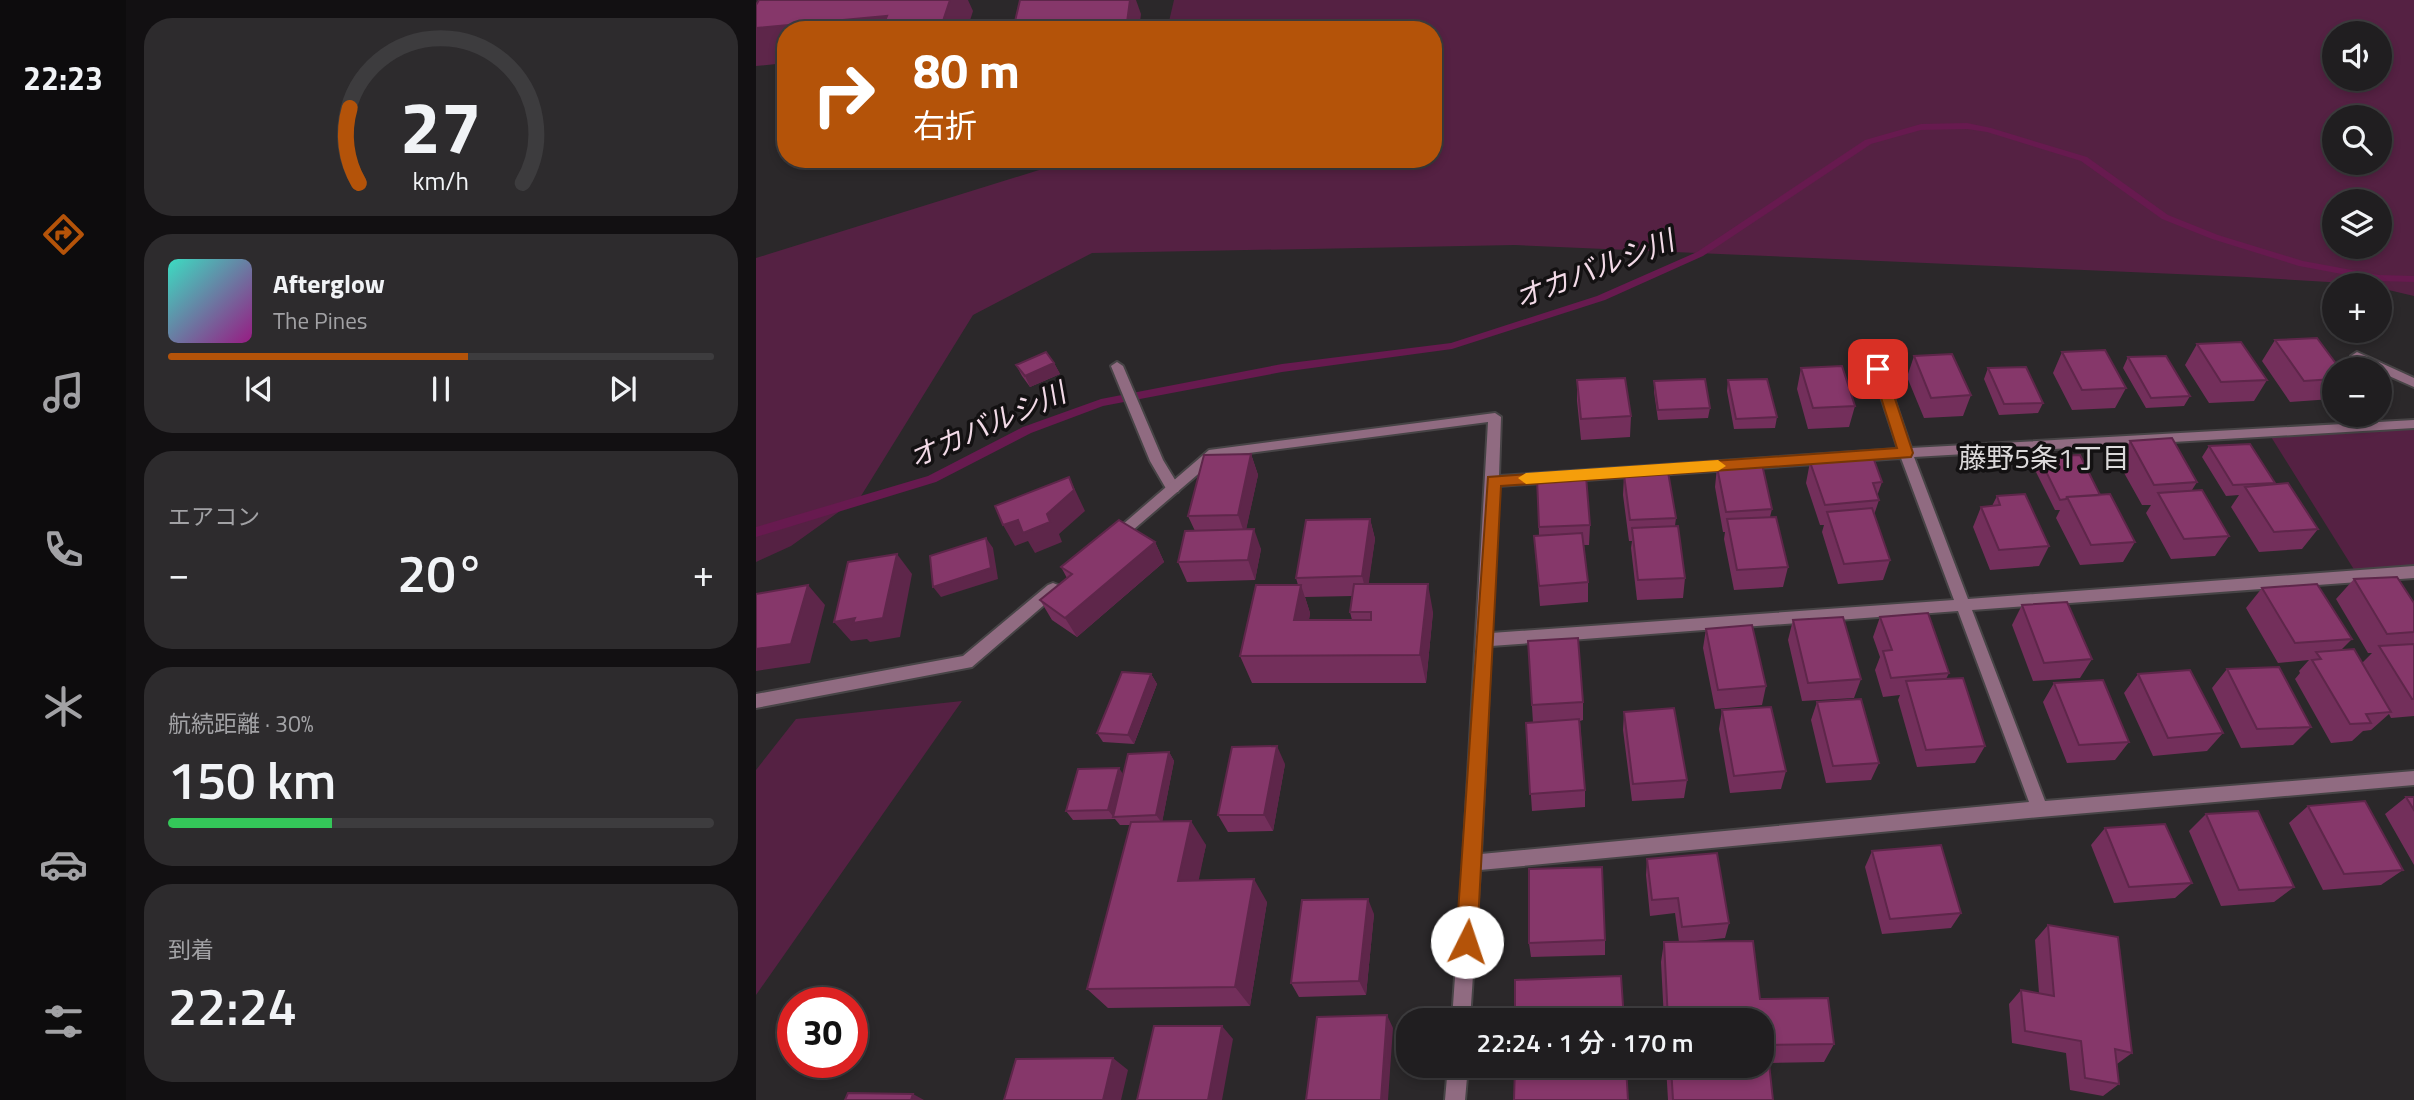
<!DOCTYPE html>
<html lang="ja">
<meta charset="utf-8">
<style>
:root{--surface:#201e20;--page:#2d2b2d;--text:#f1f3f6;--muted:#a2a2a5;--line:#3d3c3e;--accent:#b45309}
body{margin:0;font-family:"Titillium Web","Noto Sans JP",sans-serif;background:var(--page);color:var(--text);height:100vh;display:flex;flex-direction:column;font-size:26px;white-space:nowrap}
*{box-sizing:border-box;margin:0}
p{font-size:23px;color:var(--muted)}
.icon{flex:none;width:38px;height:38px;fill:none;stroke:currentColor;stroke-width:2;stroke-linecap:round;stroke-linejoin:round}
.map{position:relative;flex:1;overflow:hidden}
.drawer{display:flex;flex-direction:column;gap:18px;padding:18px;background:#121012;width:630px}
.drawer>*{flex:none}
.banner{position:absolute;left:21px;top:21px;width:665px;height:147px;border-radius:28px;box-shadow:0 4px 10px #0003,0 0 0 2px var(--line);background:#b45309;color:#fff;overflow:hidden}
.fabs{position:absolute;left:1566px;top:21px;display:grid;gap:14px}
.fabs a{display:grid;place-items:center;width:70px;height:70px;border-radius:50%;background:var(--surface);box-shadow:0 4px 10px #0003,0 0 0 2px var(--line);font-size:35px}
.speed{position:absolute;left:21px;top:987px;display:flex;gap:14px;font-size:35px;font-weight:700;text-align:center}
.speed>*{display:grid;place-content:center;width:91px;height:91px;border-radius:50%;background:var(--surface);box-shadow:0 4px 10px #0003,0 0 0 2px var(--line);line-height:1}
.speed .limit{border:10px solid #d22;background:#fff;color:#111}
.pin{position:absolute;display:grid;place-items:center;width:60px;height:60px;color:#fff;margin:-30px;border-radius:14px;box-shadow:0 4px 10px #0006}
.me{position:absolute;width:77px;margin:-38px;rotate:4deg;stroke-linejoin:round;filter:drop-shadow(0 0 5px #0008)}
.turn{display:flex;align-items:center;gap:24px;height:147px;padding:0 21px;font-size:32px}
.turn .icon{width:91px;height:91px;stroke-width:2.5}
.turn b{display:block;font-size:49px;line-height:60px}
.big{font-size:52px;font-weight:600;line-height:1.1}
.drawer .card{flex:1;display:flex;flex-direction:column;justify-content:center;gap:10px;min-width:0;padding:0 24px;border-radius:28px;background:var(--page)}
.drawer .dial{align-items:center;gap:0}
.dial svg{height:182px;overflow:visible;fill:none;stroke:var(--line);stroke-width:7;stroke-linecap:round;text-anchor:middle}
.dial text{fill:var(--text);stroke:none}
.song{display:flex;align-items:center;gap:21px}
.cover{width:84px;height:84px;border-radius:10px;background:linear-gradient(135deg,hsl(170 70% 55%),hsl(310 70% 35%))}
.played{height:7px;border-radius:4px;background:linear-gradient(90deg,var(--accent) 55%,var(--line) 55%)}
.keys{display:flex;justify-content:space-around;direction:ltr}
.heat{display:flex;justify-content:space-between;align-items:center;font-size:38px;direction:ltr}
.charge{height:10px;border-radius:5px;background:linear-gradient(90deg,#34c759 30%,var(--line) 0)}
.trip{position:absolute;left:640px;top:1008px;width:378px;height:70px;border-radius:28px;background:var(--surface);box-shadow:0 4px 10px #0003,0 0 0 2px var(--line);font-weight:600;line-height:70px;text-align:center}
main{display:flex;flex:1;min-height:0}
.menu{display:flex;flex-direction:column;width:126px;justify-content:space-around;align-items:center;background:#0d0c0d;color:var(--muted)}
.menu .icon{width:49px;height:49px}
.menu .on{color:var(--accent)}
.menu b{font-size:32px;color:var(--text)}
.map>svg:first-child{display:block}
</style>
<main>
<nav class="menu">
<b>22:23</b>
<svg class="icon on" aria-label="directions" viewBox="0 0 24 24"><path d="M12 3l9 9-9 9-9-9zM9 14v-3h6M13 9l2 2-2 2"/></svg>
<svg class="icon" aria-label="music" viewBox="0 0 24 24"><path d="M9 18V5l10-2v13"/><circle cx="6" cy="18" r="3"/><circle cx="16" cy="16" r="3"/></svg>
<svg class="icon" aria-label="phone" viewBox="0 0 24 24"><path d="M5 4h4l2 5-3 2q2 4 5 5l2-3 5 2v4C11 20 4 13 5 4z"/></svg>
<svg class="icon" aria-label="climate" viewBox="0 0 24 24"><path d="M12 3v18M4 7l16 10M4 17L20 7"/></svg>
<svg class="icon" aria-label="car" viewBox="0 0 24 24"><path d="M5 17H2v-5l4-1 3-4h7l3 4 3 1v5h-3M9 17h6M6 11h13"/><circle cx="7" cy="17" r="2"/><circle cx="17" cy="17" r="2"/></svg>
<svg class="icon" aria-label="filters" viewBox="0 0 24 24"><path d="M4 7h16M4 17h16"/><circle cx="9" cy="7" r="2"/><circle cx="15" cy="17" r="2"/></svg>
</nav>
<section class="drawer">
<div class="card dial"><svg viewBox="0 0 100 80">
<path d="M14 69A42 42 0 1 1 86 69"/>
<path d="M14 69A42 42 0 0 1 10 36" stroke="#b45309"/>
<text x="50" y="56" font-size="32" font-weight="700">27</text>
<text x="50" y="72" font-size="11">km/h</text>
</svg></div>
<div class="card">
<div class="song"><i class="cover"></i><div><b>Afterglow</b><p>The Pines</p></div></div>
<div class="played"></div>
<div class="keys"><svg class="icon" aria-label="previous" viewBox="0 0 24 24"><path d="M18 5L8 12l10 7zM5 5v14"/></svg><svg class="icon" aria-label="pause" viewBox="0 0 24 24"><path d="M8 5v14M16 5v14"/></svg><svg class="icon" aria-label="next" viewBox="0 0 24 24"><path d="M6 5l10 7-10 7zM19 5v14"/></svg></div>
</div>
<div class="card"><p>エアコン</p>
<div class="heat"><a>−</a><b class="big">20°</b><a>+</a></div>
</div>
<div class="card"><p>航続距離 · 30%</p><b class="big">150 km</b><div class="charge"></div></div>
<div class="card"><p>到着</p><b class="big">22:24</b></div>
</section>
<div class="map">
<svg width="1658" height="1100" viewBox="0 0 1658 1100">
<rect width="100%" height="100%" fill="#2b282a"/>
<path fill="#552143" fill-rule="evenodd" d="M418 0H1658V296L1624 288V285L1490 277 759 245 336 253 217 315 105 496 35 546 0 562V258L299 165 309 159H677V30H411ZM1578 33H1624V79H1578ZM1578 117H1624V163H1578ZM1578 201H1624V247H1578Z
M1658 424V572L1602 576 1512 432Z
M206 701 0 995V770L40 719Z"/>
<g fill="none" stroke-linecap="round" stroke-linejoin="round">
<path fill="#671a4f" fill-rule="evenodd" d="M1211 123 1235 128 1331 157 1412 215 1462 235 1547 261 1623 275 1658 276V282L1623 281 1543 266 1456 239 1406 219 1325 161 1231 132 1211 129 1165 130 1115 144 947 256 849 300 696 349 526 372 347 406 275 433 180 482 0 537V527L172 476 267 427 345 399 526 364 695 343 841 296 941 252 1109 140 1165 124Z"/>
<defs>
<path id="service" d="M361 362 367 366 407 460 424 488 422 492H412L394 461 355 366Z"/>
<path id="minor" d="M1601 352 1658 378V387L1624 372V369H1619L1597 359 1595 356Z
M1122 365 1128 369 1155 448 1658 420V428L1158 457 1212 599 1658 566V578L1216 610 1289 801 1658 771V785L1284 817 724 870 714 1020H696L707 863 732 422 462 457 363 542H353L351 538 453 450 739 413 745 417 743 476 1142 449 1116 369ZM1145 458 1198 600 735 633 742 486ZM1202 611 1273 802 725 854 735 646Z
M297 583 302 585 304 589 302 593 216 667 0 708V694L207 656 292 585Z
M692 1066H712L709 1100H689Z"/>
</defs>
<use href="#service" stroke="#474446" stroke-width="4"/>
<use href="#minor" stroke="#474446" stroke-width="4"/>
<use href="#service" fill="#906b81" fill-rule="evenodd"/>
<use href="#minor" fill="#906b81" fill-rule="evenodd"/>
</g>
<path fill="#732f5b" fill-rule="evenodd" d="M1519 340 1578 369V396L1576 399 1534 402 1506 361Z
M1441 344 1511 380 1498 401 1453 403 1429 365Z
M1306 352 1370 388 1359 408 1316 410 1297 373Z
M1158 356 1215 395 1207 416 1168 418 1151 377Z
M1372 357 1434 396 1428 406 1390 408 1367 368Z
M298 363 304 374 274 387 266 376 260 365Z
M1045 368 1099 406 1093 427 1052 429 1041 389Z
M1232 368 1287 403 1282 413 1243 415 1228 379Z
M821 380 875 416 874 437 825 440 821 401Z
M972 380 1021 417 1019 428 978 429 971 391Z
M898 381 954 408 952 418 902 420 898 392Z
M1374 441 1441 482 1436 490 1473 536 1459 556 1415 559 1390 513 1395 505H1386L1362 462Z
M1453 446 1519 483 1518 484 1562 529 1546 549 1503 552 1475 507 1483 495 1470 496 1446 457Z
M495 454 502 475 490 529 505 549 499 580 431 582 422 562 439 531 432 516Z
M1283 457 1344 495 1379 542 1367 562 1324 565 1300 518 1304 510H1299L1278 468Z
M1054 462 1126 482 1121 496 1123 500 1118 515 1134 560 1127 580 1082 584 1066 532 1068 525H1064L1050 483Z
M961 467 1016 509 1014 517 1032 567 1027 587 978 590 968 539 969 532H967L959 487Z
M868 475 920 518 919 526 929 578 927 598 881 600 875 548 876 541H873L867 495Z
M781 478 834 525 833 545H828L832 582V602L784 606 778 536H783Z
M1241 496 1293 546 1283 566 1234 570 1217 527 1225 507 1236 506Z
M614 519 619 539 612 584 677 612 670 683H496L484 656 542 585 540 578ZM596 596 594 612 596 620H553L554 613 549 597Z
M399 542 408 562 321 637 296 620 284 600 311 578 305 567Z
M1598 579 1658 603V716L1635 718 1633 714 1615 730 1607 731 1596 741 1575 743 1539 679 1544 673 1543 671 1553 660 1522 663 1490 608 1506 588 1596 639 1585 650 1606 663 1616 653H1612L1580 599Z
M1266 605 1336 659 1324 678 1277 681 1256 625Z
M1124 617 1193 673 1190 679 1229 746 1219 763 1161 767 1142 700 1144 695 1127 697 1119 670 1124 657 1117 637Z
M1037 620 1105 679 1098 698 1046 701 1032 640Z
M950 629 1010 686 1006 705 959 709 947 648Z
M772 641 827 702V720L824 721 829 790V807L776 811 770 723H777Z
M1471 669 1555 727 1537 745 1485 748 1456 688Z
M395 674 401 684 378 744 347 742 341 733Z
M1382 674 1467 733 1451 751 1397 756 1368 693Z
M1298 683 1373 742 1359 760 1311 763 1287 702Z
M1061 702 1123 763 1115 780 1070 783 1055 720Z
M966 710 1030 771 1025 789 974 793 963 729Z
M868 712 931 780 928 798 876 801 867 730Z
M413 752 418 761 406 822 450 845 442 880 511 902 494 1006 352 1008 331 989 374 825H364L359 819 317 820 310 811 367 774Z
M529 764 517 831 472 832 462 815Z
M1650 797H1658V865L1629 814Z
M1552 806 1647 870 1625 885 1567 890 1533 823Z
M1450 814 1538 887 1518 902 1465 906 1433 831Z
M1349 828 1436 883 1419 898 1358 903 1335 845Z
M1116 851 1205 913 1195 928 1126 934 1109 867Z
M891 859 973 923 969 938 931 942 1004 999 1078 1044 1068 1062 1013 1063 1017 1100H912L910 1066H1006V1020H908L905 962 908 942H923L919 913 894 916 890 875Z
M618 914 610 995 543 997 535 983Z
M1292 925 1376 1053 1361 1064 1363 1084 1347 1096 1314 1090 1310 1053 1256 1043 1253 1004 1265 990 1283 993 1279 940Z
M849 940V955L775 957 773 943Z"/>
<path fill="#5e264a" d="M194 0H212L217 11 211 30H184Z
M374 0H380L385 14 383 30H370Z
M131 16 137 30H30V63L0 66V28Z
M298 363 304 374 274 387 269 376Z
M495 454 502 475 489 535 482 515Z
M313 477 329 511 303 534 306 542 279 553 272 541 259 546 247 525 262 520 291 514Z
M614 519 619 539 611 596 606 576Z
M498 529 505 549 499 580 492 560Z
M230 538 237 548 242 579 185 597 177 587Z
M399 542 408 562 321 637 309 618Z
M141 554 156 574 144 637 114 642 111 639 95 641 78 622 99 618Z
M672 584 677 612 670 683 664 655Z
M52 585 69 605 54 663 0 671V649Z
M545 585 554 613 548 648 538 620Z
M395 674 401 684 378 744 372 735Z
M521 746 529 764 517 831 508 815Z
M413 752 418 761 406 823 400 815Z
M363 768 369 777 357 817 359 819 352 810Z
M435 821 450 845 438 903 422 881Z
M498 879 511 902 494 1006 479 987Z
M612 899 618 914 610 995 603 981Z
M631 1015 637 1028 632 1100H625Z
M466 1026 477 1039 466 1100H452Z
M357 1058 372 1070 365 1100H347Z
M157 1094 168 1100H155Z"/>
<path fill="#86376a" stroke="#5e264a" stroke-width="2" d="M3 0H194L184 30H125L131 16 0 28V5Z
M264 0H374L370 30H257Z
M1561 338 1584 369H1578V379L1548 381 1519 340Z
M1485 342 1511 380 1465 382 1441 344Z
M1349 350 1370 388 1326 390 1306 352Z
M290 352 298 363 269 376 260 365Z
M1196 354 1215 395 1175 398 1158 356Z
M1410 356 1434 396 1395 398 1372 357Z
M1086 366 1099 406 1057 408 1045 368Z
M1270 367 1287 403 1248 404 1232 368Z
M869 378 875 416 825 419 821 380Z
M949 379 954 408 902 410 898 381Z
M1011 379 1021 417 980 419 972 380Z
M1416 438 1441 482 1398 485 1374 441Z
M1494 444 1519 483 1477 485 1453 446Z
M495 454 482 515 432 516 448 455Z
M1324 455 1344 495 1311 497 1310 499 1304 500 1283 457Z
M1117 457 1126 482 1117 483 1123 500 1069 505 1054 462Z
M1006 464 1016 509 970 512 961 467Z
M912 472 920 518 874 520 868 475Z
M830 476 834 525 783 527 781 478Z
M313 477 318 490 291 514 294 522 267 533 262 520 247 525 239 506Z
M1532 483 1562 529 1518 532 1489 487Z
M1446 490 1473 536 1428 539 1402 493Z
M1269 494 1293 546 1243 550 1225 507 1244 505 1241 496Z
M1354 494 1379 542 1335 545 1311 497Z
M1116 508 1134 560 1088 564 1071 512Z
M1020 517 1032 567 981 570 971 519Z
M614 519 606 576 540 578 550 520Z
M363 520 399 542 309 618 284 600 316 574 305 567Z
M922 526 929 578 882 580 876 528Z
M498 529 492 560 422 562 429 531Z
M826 533 832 582 783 586 778 536Z
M230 538 235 568 177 587 174 556Z
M141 554 127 618 97 623 99 618 78 622 92 562Z
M1641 577 1658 603V632L1631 634 1598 579Z
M598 584H672L664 655 484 656 500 585H545L538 620H615V612H594Z
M1561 584 1596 639 1539 643 1506 588Z
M52 585 35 644 0 649V594Z
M1311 602 1336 659 1288 663 1266 605Z
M1172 613 1193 673 1135 678 1127 651 1136 650 1124 617Z
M1087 617 1105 679 1052 683 1037 620Z
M996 625 1010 686 962 690 950 629Z
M822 638 827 702 776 705 772 641Z
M1658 644V699H1656L1623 646Z
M1598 649 1635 712 1610 714 1615 723 1594 724 1556 660 1565 659 1560 652Z
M1523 667 1555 727 1501 729 1471 669Z
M1434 670 1467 733 1412 738 1382 674Z
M366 672 395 674 372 735 341 733Z
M1207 678 1229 746 1170 750 1150 681Z
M1347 680 1373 742 1323 745 1298 683Z
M1105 699 1123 763 1077 766 1061 702Z
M1015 707 1030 771 978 776 966 710Z
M918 708 931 780 877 784 868 712Z
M823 719 829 790 774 794 770 723Z
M521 746 508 815H462L476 747Z
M413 752 400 815 357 817 372 754Z
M363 768 352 810 310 811 322 769Z
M1650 797H1658V810Z
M1609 801 1647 870 1588 874 1552 806Z
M1502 811 1538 887 1483 890 1450 814Z
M435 821 422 881 498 879 479 987 331 989 375 822Z
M1409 824 1436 883 1373 887 1349 828Z
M1185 845 1205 913 1134 919 1116 851Z
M961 853 973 923 926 927 922 898 896 900 891 859Z
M846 867 849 940 773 943V869Z
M612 899 603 981 535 983 546 900Z
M1292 925 1362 937 1376 1053 1359 1049 1363 1084 1329 1078 1325 1041 1269 1031 1265 990 1298 996Z
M997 941 1004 999 1072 998 1078 1044 1011 1045 1017 1100H917L915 1066H1006V1020H912L908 942Z
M865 976 868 1020H774V1019H759V980Z
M631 1015 625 1100H550L561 1017Z
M398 1026H466L452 1100H381Z
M357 1058 347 1100H248L260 1059Z
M759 1066H870L872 1100H758Z
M92 1093 157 1094 155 1100H89Z"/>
<path fill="#b45309" stroke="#753606" stroke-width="2" d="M1122 365 1129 369 1157 453 1155 457 745 486 721 942 718 949 711 952 703 949 700 942 732 477 1141 448 1116 369Z"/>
<path fill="#f59e0b" d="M962 460 970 466 962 471 770 484 762 478 770 473Z"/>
<g text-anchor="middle" stroke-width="7" stroke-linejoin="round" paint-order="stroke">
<g font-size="28" font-style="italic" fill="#f2dae7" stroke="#131112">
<text transform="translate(838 269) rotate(-21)" y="10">オカバルシ川</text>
<text transform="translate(231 425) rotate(-24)" y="10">オカバルシ川</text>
</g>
<g font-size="28" fill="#dbd9da" stroke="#131112">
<text x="1288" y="468">藤野5条1丁目</text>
</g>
</g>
</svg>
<div class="fabs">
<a><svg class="icon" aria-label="sound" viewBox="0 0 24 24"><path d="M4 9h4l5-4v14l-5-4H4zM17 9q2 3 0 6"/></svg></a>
<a><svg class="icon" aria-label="search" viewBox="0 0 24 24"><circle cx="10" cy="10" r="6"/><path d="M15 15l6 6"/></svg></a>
<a><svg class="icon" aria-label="layers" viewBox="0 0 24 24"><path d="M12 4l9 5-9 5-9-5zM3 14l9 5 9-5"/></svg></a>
<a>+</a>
<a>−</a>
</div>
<div class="speed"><div class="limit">30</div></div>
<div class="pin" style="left:1122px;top:369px;background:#d93025"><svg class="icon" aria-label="arrive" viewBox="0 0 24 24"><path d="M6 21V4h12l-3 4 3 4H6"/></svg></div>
<svg class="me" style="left:711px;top:942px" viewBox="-20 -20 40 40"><circle r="19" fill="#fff"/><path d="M0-13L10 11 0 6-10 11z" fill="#b45309"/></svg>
<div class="trip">22:24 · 1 分 · 170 m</div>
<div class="banner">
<div class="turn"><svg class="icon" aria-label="right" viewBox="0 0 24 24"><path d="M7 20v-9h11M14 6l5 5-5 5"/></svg><div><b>80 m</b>右折</div></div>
</div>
</div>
</main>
